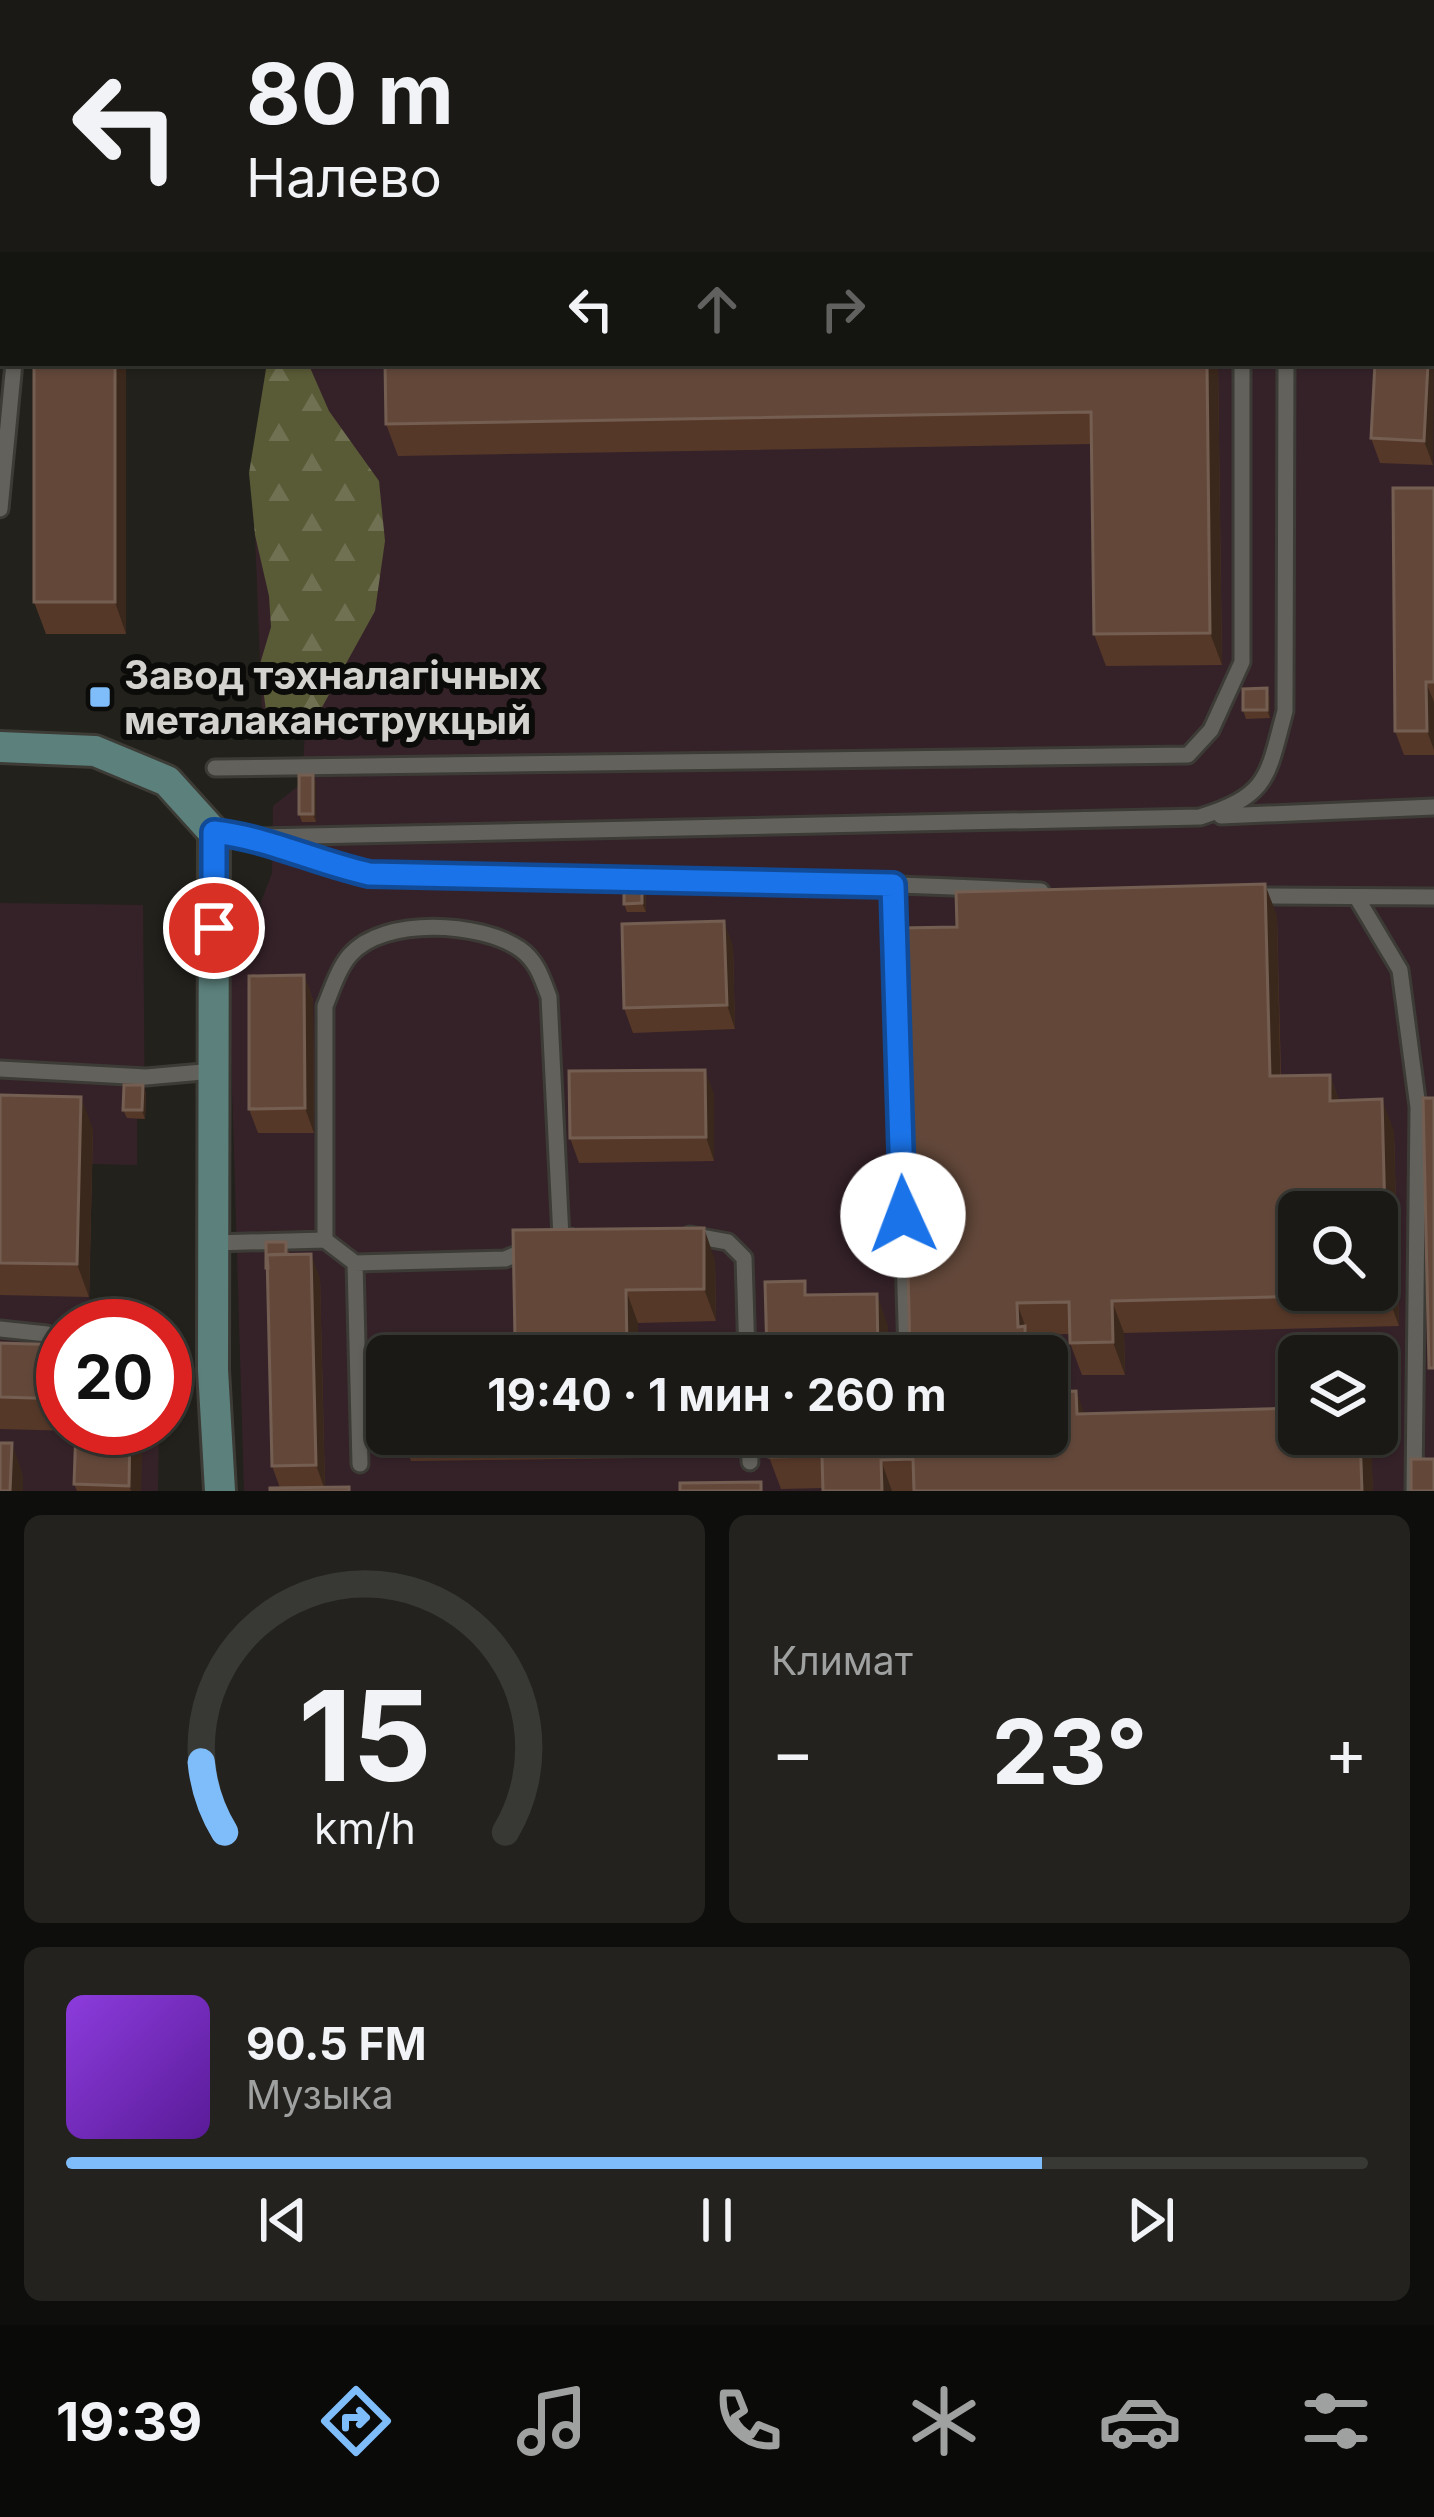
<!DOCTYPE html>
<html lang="ru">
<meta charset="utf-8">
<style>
:root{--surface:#1a1915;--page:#23221e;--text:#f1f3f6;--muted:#9fa0a0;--line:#383834;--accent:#7fbdfa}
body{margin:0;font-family:Inter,sans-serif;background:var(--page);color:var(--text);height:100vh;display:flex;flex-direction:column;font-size:45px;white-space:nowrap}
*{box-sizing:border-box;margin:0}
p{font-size:39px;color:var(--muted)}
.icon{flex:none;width:66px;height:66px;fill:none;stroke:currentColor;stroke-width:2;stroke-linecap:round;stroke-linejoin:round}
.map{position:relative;height:1491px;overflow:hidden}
.details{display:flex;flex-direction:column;gap:24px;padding:24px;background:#0e0e0c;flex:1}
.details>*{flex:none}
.guide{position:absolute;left:0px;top:0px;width:1434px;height:366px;box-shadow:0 3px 9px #0004,0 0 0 3px var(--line);background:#1a1915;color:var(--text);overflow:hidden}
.buttons{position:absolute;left:1278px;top:1191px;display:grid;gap:24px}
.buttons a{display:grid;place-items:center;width:120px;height:120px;border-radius:18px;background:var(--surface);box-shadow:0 3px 9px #0004,0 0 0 3px var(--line);font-size:60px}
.speed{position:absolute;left:36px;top:1299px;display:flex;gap:24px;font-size:60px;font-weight:700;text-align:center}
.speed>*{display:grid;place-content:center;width:156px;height:156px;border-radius:50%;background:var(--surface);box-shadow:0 3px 9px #0004,0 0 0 3px var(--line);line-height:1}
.speed .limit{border:18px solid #d22;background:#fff;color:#111}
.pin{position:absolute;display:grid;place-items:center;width:102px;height:102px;color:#fff;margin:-51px;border:6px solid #fff;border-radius:50%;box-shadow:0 3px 12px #0007}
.me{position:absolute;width:132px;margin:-66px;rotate:358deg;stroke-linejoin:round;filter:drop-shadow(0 0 9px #0008)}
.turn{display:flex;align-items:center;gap:42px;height:252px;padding:0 48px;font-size:54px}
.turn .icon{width:156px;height:156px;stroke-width:2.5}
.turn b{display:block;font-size:84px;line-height:102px}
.lanes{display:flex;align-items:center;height:114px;padding:0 48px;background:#0003;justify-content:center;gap:60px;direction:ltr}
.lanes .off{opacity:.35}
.big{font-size:90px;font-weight:700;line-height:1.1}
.details .widget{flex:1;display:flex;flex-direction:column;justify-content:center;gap:18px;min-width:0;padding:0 42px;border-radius:18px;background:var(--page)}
.details .dial{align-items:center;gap:0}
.dial svg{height:312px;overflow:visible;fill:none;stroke:var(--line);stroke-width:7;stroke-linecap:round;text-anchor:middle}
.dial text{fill:var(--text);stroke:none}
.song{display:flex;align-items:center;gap:36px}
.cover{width:144px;height:144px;border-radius:18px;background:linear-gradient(135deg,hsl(270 70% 55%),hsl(270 70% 35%))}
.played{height:12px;border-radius:6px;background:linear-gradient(90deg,var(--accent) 75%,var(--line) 75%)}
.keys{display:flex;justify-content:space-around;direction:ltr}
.heat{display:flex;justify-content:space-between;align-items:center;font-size:66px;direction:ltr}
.details .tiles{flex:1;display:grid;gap:24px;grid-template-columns:1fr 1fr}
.widget:last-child{grid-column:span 2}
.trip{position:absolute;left:366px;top:1335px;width:702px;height:120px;border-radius:18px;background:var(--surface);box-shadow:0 3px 9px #0004,0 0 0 3px var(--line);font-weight:700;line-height:120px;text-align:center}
.menu{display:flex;height:192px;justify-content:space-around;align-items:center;background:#0a0a08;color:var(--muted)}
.menu .icon{width:84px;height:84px}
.menu .selected{color:var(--accent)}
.menu b{font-size:54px;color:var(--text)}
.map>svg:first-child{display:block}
</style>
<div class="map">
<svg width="1434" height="1491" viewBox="0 0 1434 1491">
<defs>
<pattern id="forest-firs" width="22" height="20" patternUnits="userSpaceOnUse" patternTransform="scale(3)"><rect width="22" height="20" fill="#595a36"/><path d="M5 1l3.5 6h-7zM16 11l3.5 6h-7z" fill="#707152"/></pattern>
</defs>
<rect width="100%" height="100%" fill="#22211c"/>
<path fill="#352229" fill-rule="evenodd" d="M228 0H1434V1491H244L229 985 272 873 273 806 302 783 305 733 263 737 252 458 271 455 265 363H1431V3ZM1299 1212H1377V1290H1299ZM387 1356H1047V1434H387ZM1299 1356H1377V1434H1299Z
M0 903 143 905 145 1119H137V1165L92 1164 89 1326H63V1428H159L158 1491H0Z"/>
<path fill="url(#forest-firs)" d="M267 363H308L329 411 379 481 385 541 375 611 310 729 286 735 267 719 260 664 271 627 269 596 255 535 249 473Z"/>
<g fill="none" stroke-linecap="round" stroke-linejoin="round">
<defs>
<path id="lane" d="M1178 0 1181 3
M0 226 3 227
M0 509 14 363
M215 768 1188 755 1211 730 1242 662V363
M1221 816 1434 807
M214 833 259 837 1200 817C1269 795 1267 778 1285 711L1286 363
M262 839C377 893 505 874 630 876 767 879 904 885 1041 891
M893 885 907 1356
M1251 896 1434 897
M1357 898 1400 970 1418 1107 1414 1491
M0 1069 146 1077 214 1071
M690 1235 728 1242 744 1258 747 1356
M325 1240 355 1263 505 1259 529 1249
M214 1243 325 1240V1006C332 989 338 969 350 955 384 916 481 922 520 949 537 961 542 978 549 997L561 1237H570
M355 1263 360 1464
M0 1329 47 1334
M749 1434 750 1462"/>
<path id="secondary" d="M0 747 95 751 167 781 214 833 213 1370 220 1491"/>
</defs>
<use href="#lane" stroke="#3c3b36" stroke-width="21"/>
<use href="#secondary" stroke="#3c3b36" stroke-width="36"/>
<use href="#lane" stroke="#62615b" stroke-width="15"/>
<use href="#secondary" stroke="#5c807c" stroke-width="30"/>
</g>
<path fill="#553828" d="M1434 0V329H1432L1433 465 1380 463 1371 438 1431 363V3Z
M0 70H3V141H0Z
M34 363H126V634H46L34 602Z
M385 363H1218L1222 665 1106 666 1094 634 1092 444 398 456 386 424Z
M1434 488V755H1404L1395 731Z
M1270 697V718L1246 719 1243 710Z
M313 775 316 783V822H302L299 814Z
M642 877 645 885 646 912H627L624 904Z
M1277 916 1281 1076 1330 1075 1339 1101 1394 1131 1399 1326 1124 1333 1125 1375H1082L1070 1343V1334L1029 1335V1338L910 1356Z
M733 946 735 1029 633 1033 624 1008Z
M304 975 313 1000 314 1133H258L249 1109Z
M143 1085 146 1094 145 1119 127 1118 123 1110Z
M714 1094V1161L579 1163 570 1138Z
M0 1095 93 1129 89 1297 0 1295Z
M513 1230 715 1260 716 1321 638 1323V1348L707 1347 711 1356H398L515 1339Z
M289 1251V1254L320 1278 325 1487 280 1488 272 1466 268 1273 266 1268Z
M0 1343 63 1345V1428H141V1491H77L74 1484 75 1431 0 1429Z
M1076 1391 1084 1414 1299 1434H1370L1373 1491H823V1488L781 1489 769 1457Z
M401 1434H720V1457L411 1461Z"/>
<path fill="#3b281c" d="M1428 0H1434V198L1431 103V3H1428Z
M1431 327 1434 336 1433 465 1424 441 1428 363H1431Z
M115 363H126V634L115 602Z
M1207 363H1218L1222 665 1210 633Z
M1426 682 1434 702V750L1427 731Z
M1267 688 1270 697V718L1267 710Z
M313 775 316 783V822L313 814Z
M642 877 645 885 646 912 642 903Z
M1265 884 1277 916 1281 1109 1270 1076Z
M724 921 733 946 735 1029 727 1005Z
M304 975 313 1000 314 1133 305 1108Z
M705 1070 714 1094V1161L706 1137Z
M1330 1075 1341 1107 1330 1101Z
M143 1085 146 1094 145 1119 142 1110Z
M81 1097 93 1129 89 1297 77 1264Z
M1382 1099 1394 1131 1399 1326 1387 1294Z
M704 1228 715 1260 716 1321 704 1289Z
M311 1254 320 1278 325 1490 316 1465Z
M626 1290 638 1323V1356L627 1348Z
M877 1294 888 1326 889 1356H878Z
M1112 1301 1124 1333 1125 1375 1113 1342Z
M1017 1303 1036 1356H1026L1018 1327Z
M1076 1391 1088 1423 1077 1414Z
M130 1428H141L143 1432 141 1491H131L129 1486Z
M711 1434H720V1457Z
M1360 1434H1370L1371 1439 1373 1491H1362Z
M12 1443 23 1475V1491H10Z
M881 1460 892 1491H882Z"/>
<path fill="#63483a" stroke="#745e51" stroke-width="3" fill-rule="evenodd" d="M434 0H473V3H434Z
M1215 0H1428V3H1216Z
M0 70H3V116H0Z
M1431 103 1434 198V297H1431Z
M34 363H115V602H34Z
M385 363H1207L1210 633 1094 634 1091 412 386 424Z
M1375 363H1428L1424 441 1371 438Z
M1393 488H1434V682H1426L1427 731H1395Z
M1267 688V710H1243V689Z
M299 775H313V814H299Z
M624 877H642V903L624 904Z
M1265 884 1270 1076 1330 1075V1101L1382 1099 1387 1294 1112 1301 1113 1342 1070 1343 1069 1302 1017 1303 1018 1327 1025 1326 1026 1356H910L900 928 957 927 956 892ZM1299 1212H1377V1290H1299Z
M724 921 727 1005 624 1008 622 924Z
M304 975 305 1108 249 1109V976Z
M705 1070 706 1137 570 1138 569 1071Z
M124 1085H143L142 1110H123Z
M0 1095 81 1097 77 1264 0 1263Z
M1423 1098H1434V1368H1429Z
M704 1228V1289L626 1290 627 1348 707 1347 708 1356H398V1340L515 1339 513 1230Z
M266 1242H286V1254L267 1255 268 1268H266Z
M311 1254 316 1465 272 1466 267 1255Z
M805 1281V1295L877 1294 878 1356H767L765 1282Z
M0 1343 63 1345V1399L0 1397Z
M1076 1391 1077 1414 1299 1408V1434H1360L1362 1491H914L913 1459 881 1460 882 1491H823L822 1456 769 1457V1434H1047V1392Z
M76 1428H130L129 1486 74 1484Z
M0 1443H12L10 1491H0Z
M1411 1459H1434V1491H1411Z
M761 1482V1491H680V1483Z
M349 1487V1491H270V1488Z"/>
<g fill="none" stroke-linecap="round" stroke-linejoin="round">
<defs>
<path id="route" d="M214 928V832C268 838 315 862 369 874L893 885 903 1215"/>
</defs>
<use href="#route" stroke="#114b97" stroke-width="30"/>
<use href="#route" stroke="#1a73e8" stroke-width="21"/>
</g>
<rect fill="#7fbdfa" stroke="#0b0b09" stroke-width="4.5" x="88" y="685" width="24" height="24" rx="6"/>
<g text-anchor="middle" stroke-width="12" stroke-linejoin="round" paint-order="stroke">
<g font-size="39" font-weight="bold" fill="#d3d2ce" stroke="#0b0b09" text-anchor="start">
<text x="124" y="689">Завод тэхналагічных<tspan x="124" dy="45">металаканструкцый</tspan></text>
</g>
</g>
</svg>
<div class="buttons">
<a><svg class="icon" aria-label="search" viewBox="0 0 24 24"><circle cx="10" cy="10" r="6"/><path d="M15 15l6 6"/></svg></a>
<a><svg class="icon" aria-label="layers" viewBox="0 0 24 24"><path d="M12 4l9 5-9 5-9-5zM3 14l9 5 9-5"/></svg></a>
</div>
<div class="speed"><div class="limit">20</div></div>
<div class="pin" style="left:214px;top:928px;background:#d93025"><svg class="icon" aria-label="arrive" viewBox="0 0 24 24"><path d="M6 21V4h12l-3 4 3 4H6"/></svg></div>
<svg class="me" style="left:903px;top:1215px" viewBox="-20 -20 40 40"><circle r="19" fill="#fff"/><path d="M0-13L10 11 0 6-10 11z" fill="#1a73e8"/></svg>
<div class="trip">19:40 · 1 мин · 260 m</div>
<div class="guide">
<div class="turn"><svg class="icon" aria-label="left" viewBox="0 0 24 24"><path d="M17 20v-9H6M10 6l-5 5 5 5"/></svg><div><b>80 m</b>Налево</div></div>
<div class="lanes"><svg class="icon" aria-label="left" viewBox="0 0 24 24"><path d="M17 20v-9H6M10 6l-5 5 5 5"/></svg><svg class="icon off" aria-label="ahead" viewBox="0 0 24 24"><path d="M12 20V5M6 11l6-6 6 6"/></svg><svg class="icon off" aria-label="right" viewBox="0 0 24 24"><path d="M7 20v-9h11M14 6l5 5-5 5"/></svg></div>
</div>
</div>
<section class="details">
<div class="tiles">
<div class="widget dial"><svg viewBox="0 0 100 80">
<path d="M14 69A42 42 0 1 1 86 69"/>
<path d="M14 69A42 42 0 0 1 8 51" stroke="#7fbdfa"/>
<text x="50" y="56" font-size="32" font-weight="700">15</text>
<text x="50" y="72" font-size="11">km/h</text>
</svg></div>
<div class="widget"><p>Климат</p>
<div class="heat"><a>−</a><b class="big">23°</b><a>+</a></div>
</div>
<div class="widget">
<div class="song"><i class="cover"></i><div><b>90.5 FM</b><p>Музыка</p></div></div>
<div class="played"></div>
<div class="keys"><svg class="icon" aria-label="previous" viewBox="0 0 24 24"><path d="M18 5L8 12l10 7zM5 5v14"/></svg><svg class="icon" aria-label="pause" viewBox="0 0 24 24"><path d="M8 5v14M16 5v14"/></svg><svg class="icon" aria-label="next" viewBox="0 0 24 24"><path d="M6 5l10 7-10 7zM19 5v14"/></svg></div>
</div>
</div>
</section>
<nav class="menu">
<b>19:39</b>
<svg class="icon selected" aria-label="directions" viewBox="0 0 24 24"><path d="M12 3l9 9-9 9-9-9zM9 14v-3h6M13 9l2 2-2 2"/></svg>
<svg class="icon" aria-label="music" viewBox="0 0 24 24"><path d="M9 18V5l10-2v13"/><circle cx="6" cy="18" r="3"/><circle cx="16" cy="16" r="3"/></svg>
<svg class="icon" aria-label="phone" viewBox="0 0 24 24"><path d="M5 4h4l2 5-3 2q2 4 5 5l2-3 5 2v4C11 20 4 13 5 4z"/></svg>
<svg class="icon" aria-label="climate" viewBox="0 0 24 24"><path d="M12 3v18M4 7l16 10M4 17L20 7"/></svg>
<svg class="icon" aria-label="car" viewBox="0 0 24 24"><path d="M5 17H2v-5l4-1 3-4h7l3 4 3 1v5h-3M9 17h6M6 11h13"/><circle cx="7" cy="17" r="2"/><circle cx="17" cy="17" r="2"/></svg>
<svg class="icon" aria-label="filters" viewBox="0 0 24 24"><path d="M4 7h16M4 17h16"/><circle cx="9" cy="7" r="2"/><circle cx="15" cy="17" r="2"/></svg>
</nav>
